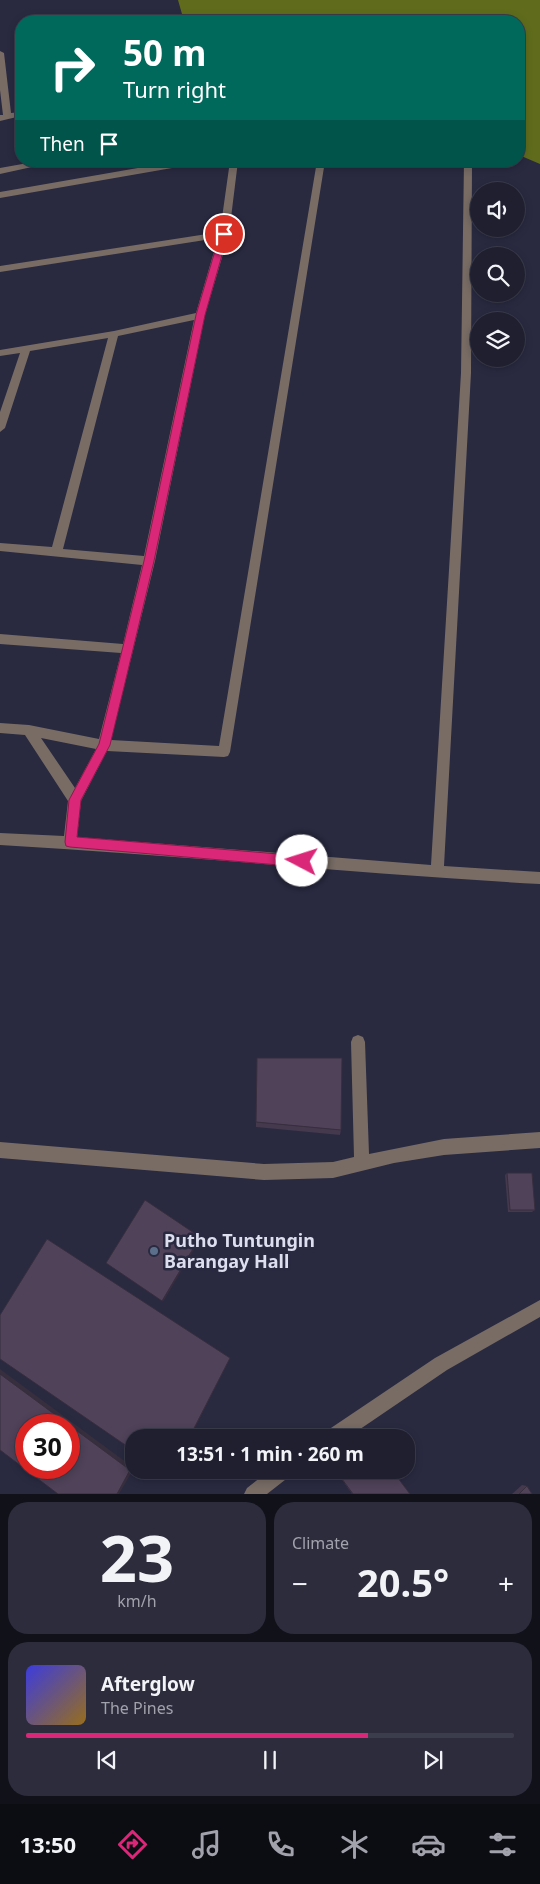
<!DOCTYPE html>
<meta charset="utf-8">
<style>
:root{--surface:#1f1f30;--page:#2c2c3c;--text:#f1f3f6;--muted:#a1a2ab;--line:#3c3d4c;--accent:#db2777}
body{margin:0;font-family:"Noto Sans",sans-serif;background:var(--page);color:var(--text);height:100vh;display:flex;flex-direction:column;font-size:19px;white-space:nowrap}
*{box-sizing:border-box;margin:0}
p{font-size:16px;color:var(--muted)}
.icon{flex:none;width:28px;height:28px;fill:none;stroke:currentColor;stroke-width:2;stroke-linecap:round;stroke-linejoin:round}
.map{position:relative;height:1494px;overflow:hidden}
.sheet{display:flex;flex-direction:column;gap:8px;padding:8px;background:#11111a;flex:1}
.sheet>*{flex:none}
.hud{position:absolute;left:15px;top:15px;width:510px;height:152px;border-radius:20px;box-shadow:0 2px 8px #0003,0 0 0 1px var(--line);background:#00695c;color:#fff;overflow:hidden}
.fabs{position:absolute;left:470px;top:182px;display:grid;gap:10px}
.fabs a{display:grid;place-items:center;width:55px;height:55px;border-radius:50%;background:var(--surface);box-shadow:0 2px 8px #0003,0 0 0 1px var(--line);font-size:25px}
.speed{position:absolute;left:15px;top:1414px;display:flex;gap:10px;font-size:25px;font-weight:700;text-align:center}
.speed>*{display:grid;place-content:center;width:65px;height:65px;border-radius:50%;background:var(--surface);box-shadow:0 2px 8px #0003,0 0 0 1px var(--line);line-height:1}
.speed .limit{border:8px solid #d22;background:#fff;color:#111}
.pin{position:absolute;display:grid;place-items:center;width:42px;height:42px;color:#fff;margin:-21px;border:2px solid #fff;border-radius:50%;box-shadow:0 1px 5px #0007}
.me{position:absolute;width:55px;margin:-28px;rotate:275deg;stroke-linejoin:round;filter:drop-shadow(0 0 4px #0008)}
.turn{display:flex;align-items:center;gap:18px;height:105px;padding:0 25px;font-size:22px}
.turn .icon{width:65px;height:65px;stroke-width:2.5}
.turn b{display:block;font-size:35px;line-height:42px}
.then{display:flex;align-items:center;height:48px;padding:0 25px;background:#0003;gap:10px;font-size:19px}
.big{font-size:38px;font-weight:700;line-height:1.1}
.sheet .tile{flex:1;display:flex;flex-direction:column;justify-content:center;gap:8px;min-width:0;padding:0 18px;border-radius:20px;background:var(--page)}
.sheet .dial{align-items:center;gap:0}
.dial b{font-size:65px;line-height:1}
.song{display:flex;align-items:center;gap:15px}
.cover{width:60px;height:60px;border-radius:8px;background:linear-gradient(135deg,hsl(240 70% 55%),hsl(40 70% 35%))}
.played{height:5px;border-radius:2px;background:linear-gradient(90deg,var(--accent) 70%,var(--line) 70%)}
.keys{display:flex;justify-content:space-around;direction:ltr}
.heat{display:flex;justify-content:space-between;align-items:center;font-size:28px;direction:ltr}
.sheet .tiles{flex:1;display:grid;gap:8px;grid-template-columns:1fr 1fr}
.tile:last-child{grid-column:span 2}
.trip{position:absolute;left:125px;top:1429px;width:290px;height:50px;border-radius:20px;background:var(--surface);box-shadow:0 2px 8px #0003,0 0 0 1px var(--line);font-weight:700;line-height:50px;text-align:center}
.dock{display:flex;height:80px;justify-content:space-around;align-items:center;background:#0c0c13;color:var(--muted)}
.dock .icon{width:35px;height:35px}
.dock .active{color:var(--accent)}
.dock b{font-size:22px;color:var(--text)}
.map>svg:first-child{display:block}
</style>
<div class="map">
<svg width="540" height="1494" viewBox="0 0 540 1494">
<rect width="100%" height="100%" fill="#292940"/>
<path fill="#606c1c" d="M178 0H540V164L519 155V21H184Z"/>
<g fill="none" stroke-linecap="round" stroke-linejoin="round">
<path fill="#786c65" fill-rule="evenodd" d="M0 51 4 53 11 113 21 112V116L0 121V115H3L0 90Z
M39 161H59L0 174V168Z
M178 161H199L195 164 0 198V192Z
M230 161H238L229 234 205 315 155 561 111 740 219 746 317 161H325L230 752 228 756 224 757 107 751 81 801 77 837 431 865 461 373 464 161H472L471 373 444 866 540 872V884C360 874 180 855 0 845V833L64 836 68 801 25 735 0 733V723L29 725 99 739 121 653 0 644V634L123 644 142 565 0 551V543L52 547 108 338 30 351 5 428 0 432V412L20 353 0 356V350L114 331 196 313 218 238 0 272V266L220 232ZM194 320 144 556 63 549 118 336ZM41 738 96 749 75 788Z
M358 1035 363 1037 365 1042 369 1154 444 1139 540 1132V1148L444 1155 394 1163 333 1178 264 1180 0 1158V1142L264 1164 333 1162 354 1157 351 1042 353 1037Z
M540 1300V1317L447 1370 347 1438H323L325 1432 435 1358Z
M270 1470H293L290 1476 267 1494H244L247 1488Z"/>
</g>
<path fill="#44394d" d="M256 1122 341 1130 340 1135 256 1127Z
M507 1173 535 1210 532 1212H508L505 1175Z
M342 1470H392L352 1494 338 1474Z
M522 1485 527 1486 532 1494H512Z"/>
<path fill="#372e3e" d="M200 1237 201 1238 163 1302 162 1301Z
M230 1358 190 1438H189Z
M0 1369 134 1468 119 1494H117L0 1374Z"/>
<path fill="#4f4259" stroke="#372e3e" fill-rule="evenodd" d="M257 1058H342L341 1130 256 1122Z
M507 1173H532L535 1210H510Z
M145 1200 200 1237 162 1301 106 1263Z
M47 1239 230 1358 189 1438H134V1451L0 1359V1315Z
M0 1374 130 1470 117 1494H58L0 1450ZM26 1425H69V1468H26Z
M161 1470H172L169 1476Z
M345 1470H392L410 1494H353L339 1475Z
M527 1486 532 1494H519Z"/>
<path fill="#db2777" stroke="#8e194d" d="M224 231 228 234 205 315 154 561 124 687 110 745 81 800 77 837 302 856 307 857 308 861 307 865 302 867 70 847 66 846 65 842 69 800 99 744 113 687 144 561 196 315 220 234Z"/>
<circle fill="#5c6f8a" stroke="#292940" stroke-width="2" cx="154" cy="1251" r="5"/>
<g text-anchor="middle" stroke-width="5" stroke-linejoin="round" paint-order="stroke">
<g font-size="18" font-weight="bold" fill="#dddeee" stroke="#292940" text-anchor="start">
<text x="164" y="1247">Putho Tuntungin<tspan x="164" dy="21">Barangay Hall</tspan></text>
</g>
</g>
</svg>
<div class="fabs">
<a><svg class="icon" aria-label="sound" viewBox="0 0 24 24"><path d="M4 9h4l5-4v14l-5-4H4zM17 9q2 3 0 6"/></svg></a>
<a><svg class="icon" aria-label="search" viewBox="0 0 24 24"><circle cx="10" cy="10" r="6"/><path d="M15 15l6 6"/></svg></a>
<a><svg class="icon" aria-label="layers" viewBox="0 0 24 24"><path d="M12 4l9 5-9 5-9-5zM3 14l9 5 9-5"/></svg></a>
</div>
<div class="speed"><div class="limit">30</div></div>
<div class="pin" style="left:224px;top:234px;background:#d93025"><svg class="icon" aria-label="arrive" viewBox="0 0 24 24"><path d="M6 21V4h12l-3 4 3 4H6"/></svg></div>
<svg class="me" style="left:302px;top:861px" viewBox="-20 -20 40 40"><circle r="19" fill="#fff"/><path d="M0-13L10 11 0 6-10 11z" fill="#db2777"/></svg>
<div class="trip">13:51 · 1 min · 260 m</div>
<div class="hud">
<div class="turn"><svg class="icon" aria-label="right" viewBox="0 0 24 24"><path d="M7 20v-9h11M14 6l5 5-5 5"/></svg><div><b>50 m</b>Turn right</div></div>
<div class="then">Then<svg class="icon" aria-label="arrive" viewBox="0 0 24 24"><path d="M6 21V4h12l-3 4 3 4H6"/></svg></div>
</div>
</div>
<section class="sheet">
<div class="tiles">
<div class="tile dial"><b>23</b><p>km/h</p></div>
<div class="tile"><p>Climate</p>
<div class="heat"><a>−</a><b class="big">20.5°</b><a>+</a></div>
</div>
<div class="tile">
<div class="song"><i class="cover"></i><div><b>Afterglow</b><p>The Pines</p></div></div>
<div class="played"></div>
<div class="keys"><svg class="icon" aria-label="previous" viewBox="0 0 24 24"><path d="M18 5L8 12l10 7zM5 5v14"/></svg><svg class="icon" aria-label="pause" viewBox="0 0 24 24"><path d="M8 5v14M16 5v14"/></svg><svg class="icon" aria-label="next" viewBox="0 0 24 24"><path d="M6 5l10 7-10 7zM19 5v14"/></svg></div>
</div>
</div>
</section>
<nav class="dock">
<b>13:50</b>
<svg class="icon active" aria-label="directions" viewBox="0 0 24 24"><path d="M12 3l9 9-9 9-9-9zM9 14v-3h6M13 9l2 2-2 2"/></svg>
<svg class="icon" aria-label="music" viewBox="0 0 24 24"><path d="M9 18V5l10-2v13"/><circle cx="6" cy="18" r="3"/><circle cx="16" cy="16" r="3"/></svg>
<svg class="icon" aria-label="phone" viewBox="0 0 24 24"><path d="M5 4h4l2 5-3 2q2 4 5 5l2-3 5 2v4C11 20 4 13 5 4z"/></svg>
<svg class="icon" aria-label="climate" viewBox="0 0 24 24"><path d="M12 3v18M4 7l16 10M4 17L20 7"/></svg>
<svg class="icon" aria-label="car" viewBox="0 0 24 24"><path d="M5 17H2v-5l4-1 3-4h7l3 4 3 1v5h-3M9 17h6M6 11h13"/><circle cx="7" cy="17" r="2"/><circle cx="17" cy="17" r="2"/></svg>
<svg class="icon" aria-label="filters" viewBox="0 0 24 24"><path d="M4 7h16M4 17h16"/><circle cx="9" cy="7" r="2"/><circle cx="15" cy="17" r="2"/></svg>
</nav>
